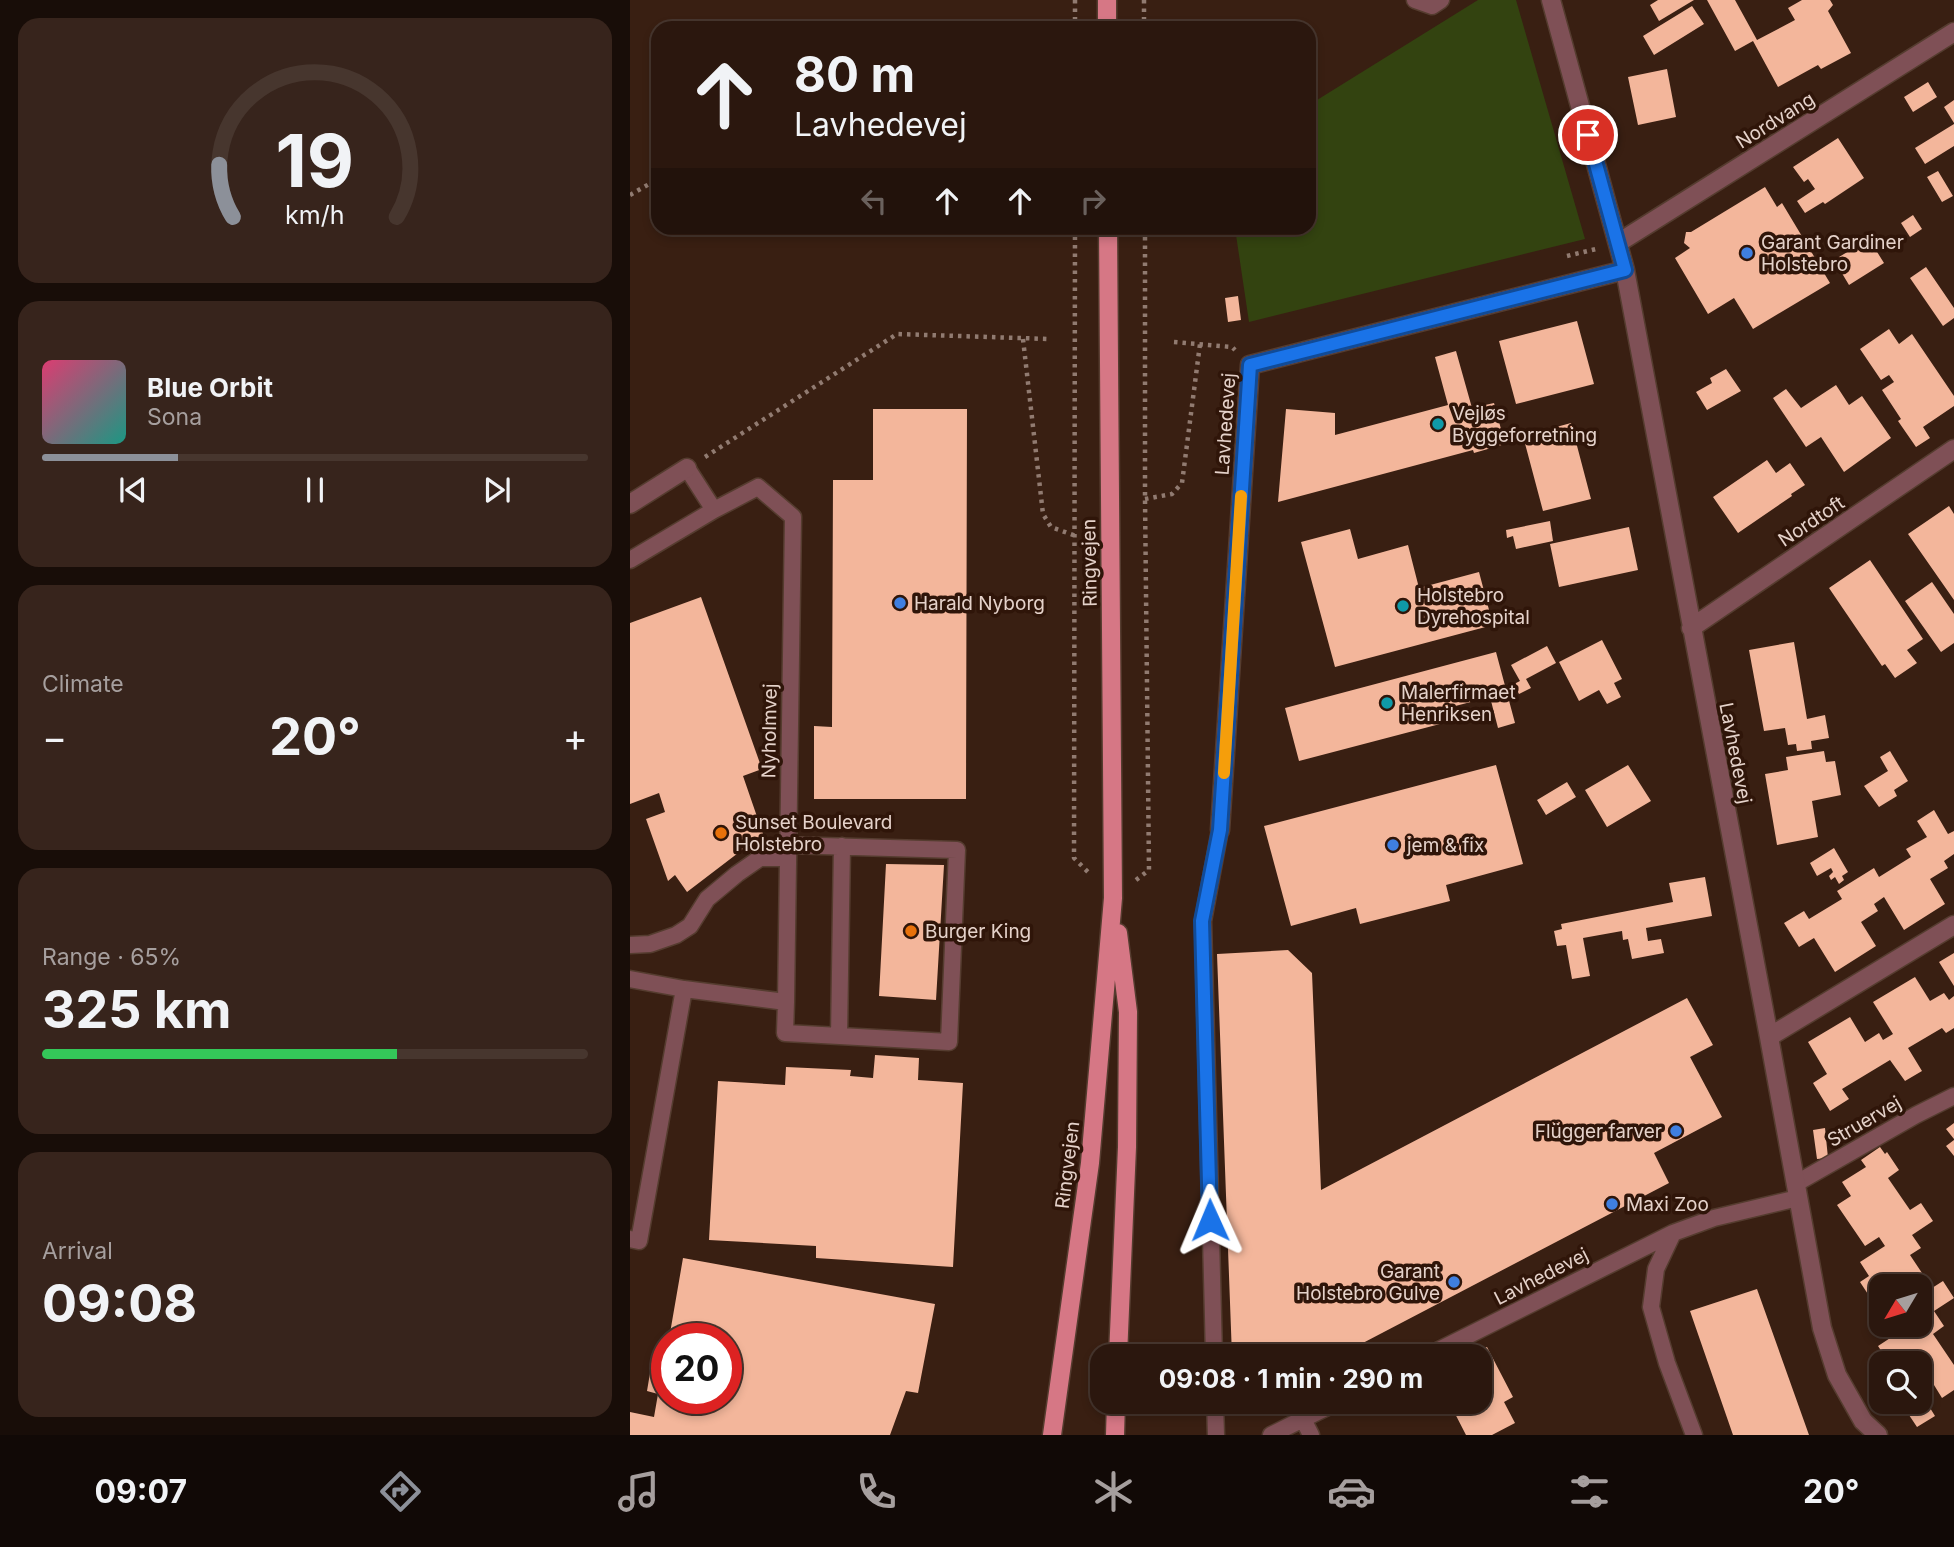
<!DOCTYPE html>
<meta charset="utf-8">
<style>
:root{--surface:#2b170e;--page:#37241c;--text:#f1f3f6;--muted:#a69f9e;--line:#47362e;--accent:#8c9099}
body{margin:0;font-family:Inter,sans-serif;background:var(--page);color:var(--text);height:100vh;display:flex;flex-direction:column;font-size:26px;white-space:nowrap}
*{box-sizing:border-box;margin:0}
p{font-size:23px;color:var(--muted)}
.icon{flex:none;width:38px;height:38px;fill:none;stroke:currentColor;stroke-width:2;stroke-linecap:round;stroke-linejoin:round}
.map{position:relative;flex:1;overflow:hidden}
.details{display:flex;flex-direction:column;gap:18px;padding:18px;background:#180d08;width:630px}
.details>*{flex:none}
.guide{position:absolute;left:21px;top:21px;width:665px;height:214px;border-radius:21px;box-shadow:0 4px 10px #0003,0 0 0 2px var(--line);background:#2b170e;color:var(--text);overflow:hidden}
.needle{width:46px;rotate:232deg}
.tools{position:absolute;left:1239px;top:1274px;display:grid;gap:14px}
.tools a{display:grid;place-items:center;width:63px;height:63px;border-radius:14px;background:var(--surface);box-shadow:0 4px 10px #0003,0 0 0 2px var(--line);font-size:35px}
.speed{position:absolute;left:21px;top:1323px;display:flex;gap:14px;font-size:35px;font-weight:700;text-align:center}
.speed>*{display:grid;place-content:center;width:91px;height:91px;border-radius:50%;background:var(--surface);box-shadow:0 4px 10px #0003,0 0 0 2px var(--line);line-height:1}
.speed .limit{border:10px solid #d22;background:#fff;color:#111}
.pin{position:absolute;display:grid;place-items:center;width:60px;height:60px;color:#fff;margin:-30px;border:4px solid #fff;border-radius:50%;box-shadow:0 2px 7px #0007}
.me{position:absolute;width:77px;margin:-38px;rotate:359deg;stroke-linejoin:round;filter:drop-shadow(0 0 5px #0008)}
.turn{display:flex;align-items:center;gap:24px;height:147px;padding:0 28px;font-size:32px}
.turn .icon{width:91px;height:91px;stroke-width:2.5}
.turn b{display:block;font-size:49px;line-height:60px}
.lanes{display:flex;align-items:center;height:66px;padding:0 28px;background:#0003;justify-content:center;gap:35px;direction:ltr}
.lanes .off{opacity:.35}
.big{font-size:52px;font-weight:700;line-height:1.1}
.details .tile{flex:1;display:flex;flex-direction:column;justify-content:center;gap:10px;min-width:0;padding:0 24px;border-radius:21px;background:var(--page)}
.details .dial{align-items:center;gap:0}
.dial svg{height:182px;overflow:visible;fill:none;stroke:var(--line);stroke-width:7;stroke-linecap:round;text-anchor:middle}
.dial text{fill:var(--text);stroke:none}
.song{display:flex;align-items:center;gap:21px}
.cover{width:84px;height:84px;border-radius:10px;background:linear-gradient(135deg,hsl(340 70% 55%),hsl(170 70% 35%))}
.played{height:7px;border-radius:4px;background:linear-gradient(90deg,var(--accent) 25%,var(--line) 25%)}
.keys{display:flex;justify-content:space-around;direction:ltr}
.heat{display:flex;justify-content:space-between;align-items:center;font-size:38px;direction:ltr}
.charge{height:10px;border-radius:5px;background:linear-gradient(90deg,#34c759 65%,var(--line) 0)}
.trip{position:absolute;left:460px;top:1344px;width:402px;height:70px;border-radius:21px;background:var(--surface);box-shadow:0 4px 10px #0003,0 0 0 2px var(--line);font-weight:700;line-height:70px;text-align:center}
.menu{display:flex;height:112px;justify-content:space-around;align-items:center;background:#110906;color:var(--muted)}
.menu .icon{width:49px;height:49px}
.menu .on{color:var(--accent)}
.menu b{font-size:32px;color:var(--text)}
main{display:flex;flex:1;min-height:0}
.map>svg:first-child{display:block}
</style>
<main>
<section class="details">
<div class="tile dial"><svg viewBox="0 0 100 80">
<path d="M14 69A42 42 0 1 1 86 69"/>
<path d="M14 69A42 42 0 0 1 8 46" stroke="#8c9099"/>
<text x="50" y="56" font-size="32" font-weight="700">19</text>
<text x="50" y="72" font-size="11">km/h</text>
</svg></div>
<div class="tile">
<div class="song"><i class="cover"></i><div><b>Blue Orbit</b><p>Sona</p></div></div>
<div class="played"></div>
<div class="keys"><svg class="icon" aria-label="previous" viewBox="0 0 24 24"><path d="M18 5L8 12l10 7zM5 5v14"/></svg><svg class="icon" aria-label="pause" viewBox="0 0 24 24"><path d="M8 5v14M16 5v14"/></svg><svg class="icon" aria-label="next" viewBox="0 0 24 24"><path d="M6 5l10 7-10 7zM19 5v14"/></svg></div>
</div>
<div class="tile"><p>Climate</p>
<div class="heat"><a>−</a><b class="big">20°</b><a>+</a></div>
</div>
<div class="tile"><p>Range · 65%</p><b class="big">325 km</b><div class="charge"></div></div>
<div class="tile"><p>Arrival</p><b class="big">09:08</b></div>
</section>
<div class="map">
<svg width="1324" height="1435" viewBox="0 0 1324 1435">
<rect width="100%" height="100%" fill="#391f12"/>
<path fill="#334310" d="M848 0H886L955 239 619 322 605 228H679V105Z"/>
<path fill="#f3b69b" d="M1028 0H1064L1029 21 1020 5Z
M1077 0H1105L1127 40 1165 20 1158 8 1172 0H1200L1203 5 1198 11 1221 53 1191 69 1188 65 1148 87 1123 41 1105 51Z
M1062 6 1074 24 1024 55 1013 36Z
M1037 69 1046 117 1008 125 998 77Z
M1298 82 1307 97 1283 112 1274 97Z
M1324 100V123L1314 107Z
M1324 124V146L1295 164 1285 148Z
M1208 138 1234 178 1195 204 1193 202 1175 213 1167 201 1185 189 1178 179 1174 182 1163 167Z
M1308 171 1323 196 1312 202 1297 177Z
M1135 187 1147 207 1152 203 1200 283 1123 329 1104 298 1078 314 1045 258 1060 248 1054 243 1056 232H1061Z
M1283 215 1292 229 1280 237 1271 223Z
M1239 239 1254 263 1219 285 1204 260Z
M1296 267 1324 308V318L1313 326 1280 278Z
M608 296 611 320 598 322 595 298Z
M947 321 964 384 886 404 869 341Z
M1259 329 1269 344 1282 334 1324 396V406L1293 427 1300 438 1286 447 1268 421 1271 419 1252 390 1264 382 1259 375 1251 380 1230 349Z
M826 351 842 408 864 403 875 444 844 453 843 450 648 502 656 409 705 413V435L818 405 805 357Z
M1096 369 1111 391 1077 410 1066 392 1082 383 1080 378Z
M1206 385 1219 405 1232 396 1261 438 1214 472 1191 437 1176 447 1143 398 1156 389 1171 408Z
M243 409H337L336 799H184V726L202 727 203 480H243Z
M941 423 961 499 913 511 893 436Z
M1137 460 1146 473 1160 463 1175 485 1161 494 1162 496 1108 533 1083 497Z
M1319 506 1324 514V600L1278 534Z
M920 521 923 541 886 549 883 536 877 538 876 530Z
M999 527 1008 570 929 587 920 544Z
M720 529 728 559 778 545 789 588 849 572 863 625 705 667 671 542Z
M1240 560 1293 639 1277 650 1287 663 1265 678 1255 664 1252 666 1199 588Z
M1302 582 1324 614V643L1311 652 1275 601Z
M71 597 132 769 113 776 133 834 57 892 45 875 38 881 16 819 35 812 29 793 0 804V623Z
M972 640 992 679 984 683 991 697 977 704 969 690 949 701 929 662Z
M1164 642 1177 719 1195 715 1199 738 1181 741 1182 749 1167 751 1166 744 1158 745 1155 728 1134 731 1119 650Z
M917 646 926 663 896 679 901 688 889 694 884 684 890 681 881 665Z
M866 652 885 723 868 728 860 697 806 711 810 724 669 761 655 708Z
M1194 751 1196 762 1205 761 1211 795 1182 801 1188 837 1147 845 1135 774 1158 770 1156 757Z
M1260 751 1278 781 1264 790 1267 796 1249 807 1234 786 1258 771 1250 757Z
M866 765 893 864 816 885 820 901 730 924 726 908 661 926 634 826Z
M998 765 1021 801 977 827 955 790Z
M937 782 946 797 916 815 907 800Z
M1304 810 1318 834 1324 831V854L1314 861 1318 868 1300 879 1315 904 1274 930 1254 897 1244 904 1248 911 1231 922 1246 946 1205 972 1184 938 1169 947 1154 923 1174 911 1179 919 1212 899 1207 891 1244 868 1249 877 1281 857 1276 849 1297 837 1287 821Z
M1204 848 1218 872 1212 876 1214 880 1209 884 1205 877 1201 880 1199 876 1203 872 1201 868 1187 876 1180 863Z
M256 864 314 865 306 1000 249 996Z
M1075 877 1082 916 1016 928 1018 941 1031 939 1034 953 1002 959 998 939 993 940 992 931 953 938 960 976 942 979 936 945 927 946 924 931 932 929 931 924 1043 902 1039 883Z
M658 950 682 973 691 1190 1057 998 1083 1045 1060 1057 1092 1117 1024 1153 1039 1183 708 1356H602L587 954Z
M1324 953V986L1309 962Z
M1285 977 1300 1001 1314 993 1319 1000 1324 996V1028L1316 1033 1312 1028 1278 1048 1292 1071 1275 1081 1260 1060 1212 1089 1219 1099 1200 1111 1183 1083 1197 1074 1178 1042 1220 1017 1235 1042 1249 1033 1253 1040 1263 1034 1243 1002Z
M245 1055 289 1058 288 1080 333 1083 323 1267 186 1258V1246L79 1240 88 1081 155 1085 156 1067 221 1070 220 1076 243 1078Z
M1324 1123V1139L1316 1129Z
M1195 1128 1198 1158 1187 1159 1183 1130Z
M1324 1140V1156L1316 1146Z
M1250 1147 1255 1154 1257 1152 1269 1170 1258 1178 1280 1210 1291 1203 1303 1221 1282 1235 1291 1248 1280 1255 1302 1288 1313 1281 1324 1298 1304 1311 1314 1326 1303 1334 1324 1365V1390L1312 1398 1304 1385 1290 1394V1363H1254L1252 1361 1256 1358 1248 1346 1277 1327 1276 1325H1290V1286H1251V1314L1230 1282 1239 1276 1230 1262 1255 1246 1249 1237 1235 1246 1207 1205 1221 1196 1212 1182 1236 1167 1231 1160Z
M53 1258 305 1304 288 1393 276 1391 260 1435H0V1412L24 1417 28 1394 17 1391 20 1373 32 1375 35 1358 37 1398H96V1339H39Z
M1127 1289 1179 1435H1103L1060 1311Z
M857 1347 883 1397 874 1402 885 1423 862 1435H836L819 1402H850V1356H839Z
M604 1402H621L604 1411Z
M1297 1403 1305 1416 1287 1427 1279 1415Z"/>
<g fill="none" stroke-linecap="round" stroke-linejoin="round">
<defs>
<path id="lane" d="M785 0 802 6 811 0
M0 560 84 510
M0 945 20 944 46 935 60 926 77 899 107 874 130 858H158
M0 979 54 989 156 1002 163 517 128 487 84 510 57 468
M156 1002 155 1033 319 1042 327 850 158 845
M209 1036 212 846
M1165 1184 1286 1115 1324 1096
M1043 1233 1026 1269 1021 1307 1037 1363 1064 1435
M0 1239 9 1241 54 989
M584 1356 573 921 590 830
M797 1356 1043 1233 1084 1218 1168 1198
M585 1402 586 1435
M641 1435 673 1419
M681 1435 673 1419 708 1402"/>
<path id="street" d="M921 0 995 270 1139 1037 1192 1328 1207 1375 1233 1421 1248 1435
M988 243 1324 32
M0 504 57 468
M1061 628 1324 449
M590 830 620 365 995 270
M1139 1037 1324 925"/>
<path id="primary" d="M477 0V28
M488 933 498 1012 497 1147 488 1356
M422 1435 460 1163 483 898 478 228
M485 1435 486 1402"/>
</defs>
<use href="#lane" stroke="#553c2f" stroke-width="19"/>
<use href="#street" stroke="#553c2f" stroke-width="21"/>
<use href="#primary" stroke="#553c2f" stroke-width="21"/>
<path stroke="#917b71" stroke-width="4.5" stroke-dasharray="3.5 5" stroke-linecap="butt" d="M445 0V28
M514 0V28
M0 195 28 179
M445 228 444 858 458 872
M937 256 966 249
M393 339 413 514 421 527 446 536
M544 342 602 347 605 350
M75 457 267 334 419 339
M515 499 542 494 552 483 570 344
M506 880 519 870 515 499V228"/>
<use href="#lane" stroke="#7f5056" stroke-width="16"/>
<use href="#street" stroke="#7f5056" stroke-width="18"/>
<use href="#primary" stroke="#d67785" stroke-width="18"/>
</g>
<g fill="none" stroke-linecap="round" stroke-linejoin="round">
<defs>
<path id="route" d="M580 1220 572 921 590 830 620 365 995 270 958 135"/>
</defs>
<use href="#route" stroke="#114b97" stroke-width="18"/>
<use href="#route" stroke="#1a73e8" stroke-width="12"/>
<path stroke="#f59e0b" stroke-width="12" d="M594 773 611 496"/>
</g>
<g fill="#3f7fe0" stroke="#2f1509" stroke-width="2.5">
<circle cx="1117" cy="253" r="7"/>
<circle cx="270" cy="603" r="7"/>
<circle cx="763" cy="845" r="7"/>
<circle cx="1046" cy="1131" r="7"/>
<circle cx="982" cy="1204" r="7"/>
<circle cx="824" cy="1282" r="7"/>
</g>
<g fill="#0f9aa8" stroke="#2f1509" stroke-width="2.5">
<circle cx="808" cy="424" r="7"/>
<circle cx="773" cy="606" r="7"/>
<circle cx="757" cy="703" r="7"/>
</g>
<g fill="#e8710a" stroke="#2f1509" stroke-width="2.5">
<circle cx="91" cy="833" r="7"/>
<circle cx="281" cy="931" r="7"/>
</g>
<g text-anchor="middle" stroke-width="7" stroke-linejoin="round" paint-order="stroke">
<g font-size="19" fill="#e5d2ca" stroke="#2f1509">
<text transform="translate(1145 120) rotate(-32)" y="7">Nordvang</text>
<text transform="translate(595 424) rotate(-86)" y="7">Lavhedevej</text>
<text transform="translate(1181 521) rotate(-34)" y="7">Nordtoft</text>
<text transform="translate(459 563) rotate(-91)" y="7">Ringvejen</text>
<text transform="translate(139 731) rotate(-89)" y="7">Nyholmvej</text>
<text transform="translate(1106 753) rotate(79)" y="7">Lavhedevej</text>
<text transform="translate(1234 1121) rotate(-30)" y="7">Struervej</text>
<text transform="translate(437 1165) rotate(-83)" y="7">Ringvejen</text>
<text transform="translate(911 1276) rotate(-27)" y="7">Lavhedevej</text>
</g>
<g font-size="19" fill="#e5d2ca" stroke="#2f1509" text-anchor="start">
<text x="1131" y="249">Garant Gardiner<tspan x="1131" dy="22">Holstebro</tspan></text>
<text x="822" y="420">Vejløs<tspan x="822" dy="22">Byggeforretning</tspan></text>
<text x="787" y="602">Holstebro<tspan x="787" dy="22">Dyrehospital</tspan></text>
<text x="284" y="610">Harald Nyborg</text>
<text x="771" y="699">Malerfirmaet<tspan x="771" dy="22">Henriksen</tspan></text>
<text x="105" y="829">Sunset Boulevard<tspan x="105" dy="22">Holstebro</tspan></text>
<text x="777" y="852">jem &amp; fix</text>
<text x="295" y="938">Burger King</text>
<text x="1032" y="1138" text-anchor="end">Flügger farver</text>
<text x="996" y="1211">Maxi Zoo</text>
<text x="810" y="1278" text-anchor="end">Garant<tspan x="810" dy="22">Holstebro Gulve</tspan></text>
</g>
</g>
</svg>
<div class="tools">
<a><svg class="needle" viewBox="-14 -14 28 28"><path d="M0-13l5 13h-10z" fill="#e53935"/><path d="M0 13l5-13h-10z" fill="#a69f9e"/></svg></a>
<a><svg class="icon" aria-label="search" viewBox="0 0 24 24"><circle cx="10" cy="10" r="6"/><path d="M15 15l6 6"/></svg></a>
</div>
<div class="speed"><div class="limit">20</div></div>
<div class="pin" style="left:958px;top:135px;background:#d93025"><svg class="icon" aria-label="arrive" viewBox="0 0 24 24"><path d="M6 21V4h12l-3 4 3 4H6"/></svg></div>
<svg class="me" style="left:580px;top:1220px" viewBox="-20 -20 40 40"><path d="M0-17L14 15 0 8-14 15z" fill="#1a73e8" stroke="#fff" stroke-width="4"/></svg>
<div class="trip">09:08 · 1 min · 290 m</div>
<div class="guide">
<div class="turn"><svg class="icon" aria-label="ahead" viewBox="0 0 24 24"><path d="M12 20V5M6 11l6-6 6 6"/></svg><div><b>80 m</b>Lavhedevej</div></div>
<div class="lanes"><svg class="icon off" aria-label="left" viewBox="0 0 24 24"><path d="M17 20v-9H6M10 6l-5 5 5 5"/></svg><svg class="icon" aria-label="ahead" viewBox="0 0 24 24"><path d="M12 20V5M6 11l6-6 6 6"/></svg><svg class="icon" aria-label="ahead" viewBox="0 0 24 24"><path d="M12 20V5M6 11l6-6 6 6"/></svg><svg class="icon off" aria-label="right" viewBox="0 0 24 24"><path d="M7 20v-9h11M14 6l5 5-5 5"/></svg></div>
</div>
</div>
</main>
<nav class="menu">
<b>09:07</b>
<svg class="icon on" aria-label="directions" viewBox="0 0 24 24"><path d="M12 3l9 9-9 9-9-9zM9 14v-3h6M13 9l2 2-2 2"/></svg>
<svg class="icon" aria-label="music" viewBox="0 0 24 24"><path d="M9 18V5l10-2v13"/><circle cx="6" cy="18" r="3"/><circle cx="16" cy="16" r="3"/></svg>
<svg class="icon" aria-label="phone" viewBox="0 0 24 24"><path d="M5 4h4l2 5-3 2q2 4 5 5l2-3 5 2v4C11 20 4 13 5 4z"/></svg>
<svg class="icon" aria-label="climate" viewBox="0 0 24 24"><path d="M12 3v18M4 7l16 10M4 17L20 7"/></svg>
<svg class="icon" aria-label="car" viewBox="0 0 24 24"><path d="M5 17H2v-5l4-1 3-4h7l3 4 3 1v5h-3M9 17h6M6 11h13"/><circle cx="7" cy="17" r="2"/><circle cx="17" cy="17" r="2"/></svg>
<svg class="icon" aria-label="filters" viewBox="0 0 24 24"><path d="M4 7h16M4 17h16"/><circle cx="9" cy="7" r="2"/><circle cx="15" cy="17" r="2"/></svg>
<b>20°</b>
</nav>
